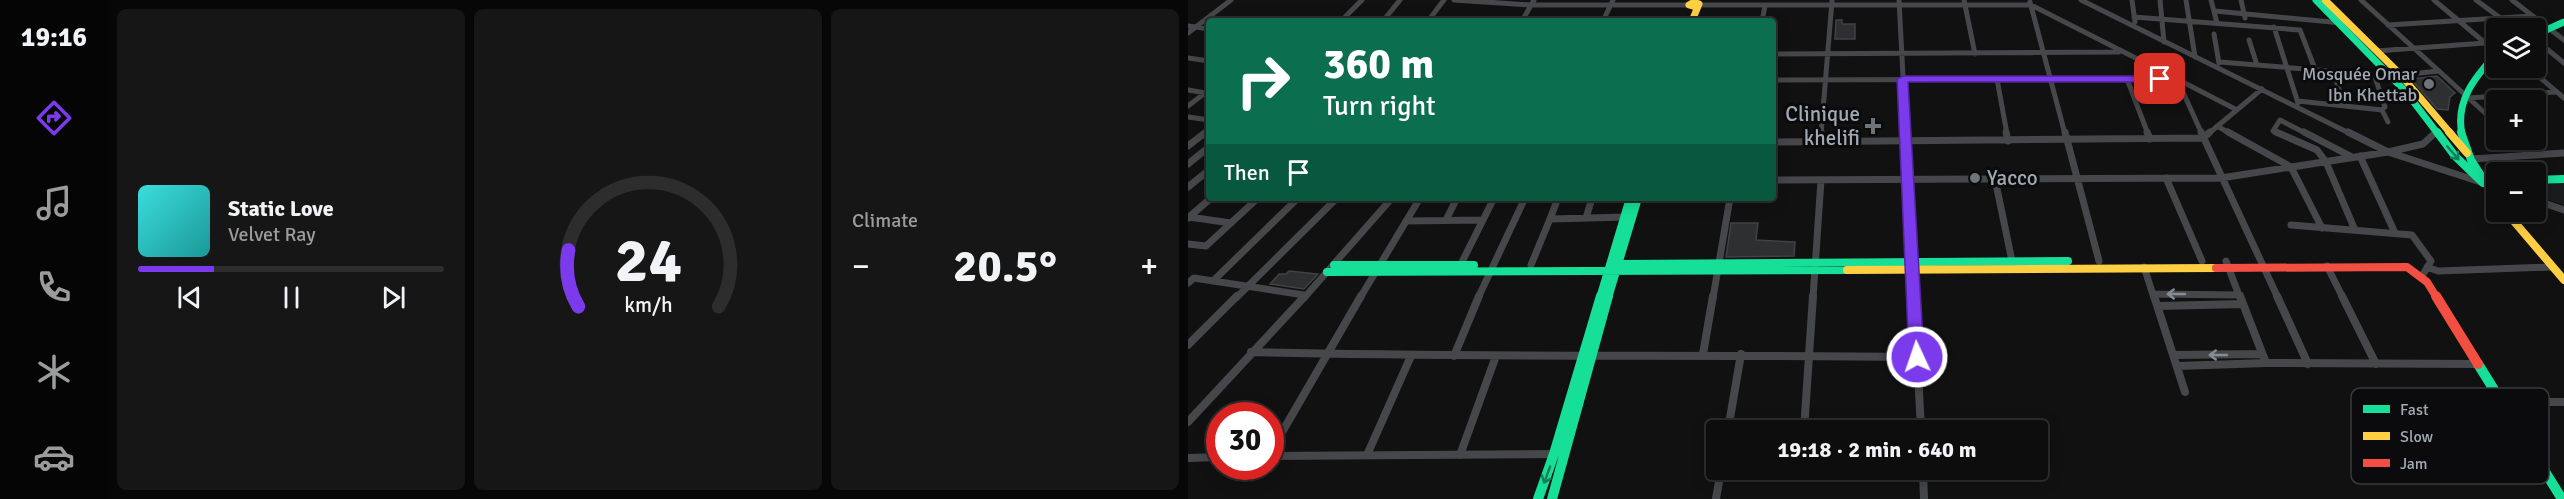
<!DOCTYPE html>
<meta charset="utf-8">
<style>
:root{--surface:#0d0d0d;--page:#161616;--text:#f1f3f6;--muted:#9a9c9d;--line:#2d2d2e;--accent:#7c3aed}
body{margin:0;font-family:Signika,sans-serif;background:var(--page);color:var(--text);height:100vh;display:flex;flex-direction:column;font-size:22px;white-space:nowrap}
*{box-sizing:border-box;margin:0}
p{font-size:20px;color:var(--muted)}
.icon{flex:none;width:33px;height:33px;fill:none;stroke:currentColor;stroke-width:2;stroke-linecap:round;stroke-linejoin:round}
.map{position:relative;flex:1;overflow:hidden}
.side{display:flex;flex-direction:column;gap:9px;padding:9px;background:#070707;width:1080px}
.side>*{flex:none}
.hud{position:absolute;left:18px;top:18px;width:570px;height:183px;border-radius:6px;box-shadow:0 3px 15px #0003,0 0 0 2px var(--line);background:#0b6e4f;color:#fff;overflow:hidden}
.buttons{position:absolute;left:1298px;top:18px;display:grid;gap:12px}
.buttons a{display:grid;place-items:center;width:60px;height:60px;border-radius:6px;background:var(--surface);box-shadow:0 3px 15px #0003,0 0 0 2px var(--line);font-size:30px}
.speed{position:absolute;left:18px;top:402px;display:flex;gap:12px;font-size:30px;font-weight:700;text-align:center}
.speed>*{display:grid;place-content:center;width:78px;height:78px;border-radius:50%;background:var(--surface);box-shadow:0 3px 15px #0003,0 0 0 2px var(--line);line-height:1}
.speed .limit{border:9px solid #d22;background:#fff;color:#111}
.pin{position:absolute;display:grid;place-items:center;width:51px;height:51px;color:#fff;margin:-26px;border-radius:12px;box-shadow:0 3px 9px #0006}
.me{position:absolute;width:66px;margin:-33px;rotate:357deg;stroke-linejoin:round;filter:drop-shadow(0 0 4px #0008)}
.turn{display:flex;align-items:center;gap:21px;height:126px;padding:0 18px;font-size:27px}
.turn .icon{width:78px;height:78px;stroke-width:2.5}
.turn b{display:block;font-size:42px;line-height:51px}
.then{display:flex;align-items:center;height:57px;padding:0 18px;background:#0003;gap:12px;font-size:22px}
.big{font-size:45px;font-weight:800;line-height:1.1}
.side .tile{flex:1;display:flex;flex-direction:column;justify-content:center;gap:9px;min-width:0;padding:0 21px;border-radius:9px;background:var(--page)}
.side .dial{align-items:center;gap:0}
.dial svg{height:156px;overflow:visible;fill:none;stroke:var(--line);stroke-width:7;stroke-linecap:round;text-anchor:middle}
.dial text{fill:var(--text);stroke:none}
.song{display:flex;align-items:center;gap:18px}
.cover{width:72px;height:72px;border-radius:9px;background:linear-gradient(135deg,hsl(180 70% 55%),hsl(180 70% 35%))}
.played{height:6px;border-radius:3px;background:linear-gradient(90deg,var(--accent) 25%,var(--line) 25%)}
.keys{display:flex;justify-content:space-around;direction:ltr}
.heat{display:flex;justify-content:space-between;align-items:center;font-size:33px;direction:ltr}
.side .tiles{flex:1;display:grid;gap:9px;grid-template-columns:repeat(3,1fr)}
.trip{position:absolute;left:518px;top:420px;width:342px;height:60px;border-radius:6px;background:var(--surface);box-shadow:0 3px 15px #0003,0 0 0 2px var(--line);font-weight:800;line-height:60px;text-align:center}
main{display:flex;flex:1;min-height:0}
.tab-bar{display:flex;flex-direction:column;width:108px;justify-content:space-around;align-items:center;background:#050505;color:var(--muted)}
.tab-bar .icon{width:42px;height:42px}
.tab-bar .selected{color:var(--accent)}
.tab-bar b{font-size:27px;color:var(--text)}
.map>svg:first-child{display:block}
</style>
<main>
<nav class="tab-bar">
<b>19:16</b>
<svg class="icon selected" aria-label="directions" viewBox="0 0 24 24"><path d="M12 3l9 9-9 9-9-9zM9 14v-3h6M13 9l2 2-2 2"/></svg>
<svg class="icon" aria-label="music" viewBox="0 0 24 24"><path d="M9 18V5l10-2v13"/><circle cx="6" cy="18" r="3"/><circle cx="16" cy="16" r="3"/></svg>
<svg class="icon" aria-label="phone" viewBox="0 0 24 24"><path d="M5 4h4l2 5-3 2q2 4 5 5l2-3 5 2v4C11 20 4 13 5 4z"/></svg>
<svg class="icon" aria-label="climate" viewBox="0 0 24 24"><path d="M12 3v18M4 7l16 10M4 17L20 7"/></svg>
<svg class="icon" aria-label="car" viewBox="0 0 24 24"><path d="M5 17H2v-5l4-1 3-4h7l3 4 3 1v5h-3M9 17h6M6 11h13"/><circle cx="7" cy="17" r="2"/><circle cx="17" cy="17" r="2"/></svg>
</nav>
<section class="side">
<div class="tiles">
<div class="tile">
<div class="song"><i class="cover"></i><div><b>Static Love</b><p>Velvet Ray</p></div></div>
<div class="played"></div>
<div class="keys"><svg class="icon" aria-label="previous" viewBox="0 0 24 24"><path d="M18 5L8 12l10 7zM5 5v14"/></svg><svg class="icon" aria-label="pause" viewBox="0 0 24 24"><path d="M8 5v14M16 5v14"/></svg><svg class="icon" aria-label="next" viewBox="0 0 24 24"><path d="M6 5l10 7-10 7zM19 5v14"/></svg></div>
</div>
<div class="tile dial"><svg viewBox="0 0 100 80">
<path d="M14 69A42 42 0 1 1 86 69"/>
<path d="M14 69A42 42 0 0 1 9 40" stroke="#7c3aed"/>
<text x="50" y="56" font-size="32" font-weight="700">24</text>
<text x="50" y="72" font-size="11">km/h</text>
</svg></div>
<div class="tile"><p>Climate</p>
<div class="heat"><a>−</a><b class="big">20.5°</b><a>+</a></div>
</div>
</div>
</section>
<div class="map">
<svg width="1376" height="499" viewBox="0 0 1376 499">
<rect width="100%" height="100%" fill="#111"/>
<path fill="#1b1c1e" d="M1376 180V205L1358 199 1359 196 1347 186V181Z"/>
<path fill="#2e2f31" stroke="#404245" stroke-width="1.5" d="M648 20H654V24H667V39H647Z
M1249 76 1267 93 1262 97 1260 110 1249 109 1223 79Z
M543 223H570L568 240 607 242 606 256 538 257Z
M101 271 130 274 116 289 82 284 91 274H98Z"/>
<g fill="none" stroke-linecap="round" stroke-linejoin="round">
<path stroke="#45474a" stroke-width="5" d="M266 0 343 5H501
M711 0 718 134
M776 0 787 54
M893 0 1163 134
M944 0 947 22
M972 0 976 42
M998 0 1007 57
M1023 0 1029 23
M1053 0 1057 18
M1173 0 1308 123
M1246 0 1308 52
M1288 0 1311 17
M1324 0 1376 40
M842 2 877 134
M511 5H843L989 79 1014 134
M1027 11 1154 23
M946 17 1112 30 1127 69
M153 21 174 0
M195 21 212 0
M240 21 256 0
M334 21 346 0
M415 21 425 0
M574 21 577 6
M1200 25 1344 16
M0 26 21 29
M1086 27 1110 103
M0 33 43 0
M1026 34 1031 63
M1347 39 1376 63
M1061 40 1069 65
M1188 51 1297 43
M585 54 931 52
M0 58 21 61
M1032 62 1203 76 1251 71
M1341 68 1376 98
M1145 71 1156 105
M1186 74 1197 107 1194 110 1200 122
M809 79 819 134
M939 79 960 134
M585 80 989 79 1049 110
M0 90 18 93
M1281 98 1368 92
M1110 101 1194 110
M0 106 21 90
M0 117 21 120
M1029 126 1043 134
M16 134 21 130
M633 134 644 1
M1020 134 1074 89
M1091 134 1085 131 1092 120 1119 134
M1246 134 1248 132"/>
<path stroke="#45474a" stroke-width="7" d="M718 132 726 298
M818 132 820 141
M877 132 911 261
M959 132 962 139
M1013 132 1090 298
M1040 132 1103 167 1134 228
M1088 132 1129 150 1138 162 1167 230
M1116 132 1164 157
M1160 132 1200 152 1308 187
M1326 140 1343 155
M585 142 1015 138 1022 132
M632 142 633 132
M0 146 18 132
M1172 156 1207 233
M1283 159 1376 153
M0 164 21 147
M978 178 1014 261
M807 179 824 261
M585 180 1033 178 1200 152 1235 144 1248 132
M0 187 21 170
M55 198 69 199
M1347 200 1376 210
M1 217 43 223
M0 218 23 198
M398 218 404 198
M362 219 370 198
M258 220 269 198
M218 221 295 220
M1103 225 1224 235 1243 261 1234 276
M0 244 18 246 70 198
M1038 261 1052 298
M343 265 362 219 439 217
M1139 266 1155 298
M956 267 966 298
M1239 267 1250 271 1364 267
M271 268 306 198
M25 281 110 198
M0 283 6 278 116 295
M966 294 1052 295
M48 298 149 198
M116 298 204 198
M172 298 232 198
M290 298 337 198
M525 298 542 198
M625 298 633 180"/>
<path stroke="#45474a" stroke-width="8" d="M726 296 733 430
M966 296 997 392
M1052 296 1078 363 1290 364
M1089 296 1120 364
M1154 296 1188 364
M970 306 1055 304
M0 345 49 296
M63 352C285 358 507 354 729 357
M515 354 525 296
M986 355 1074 354
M266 356 291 296
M990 366 1078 363
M1314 402H1376
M0 422 117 296
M540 430 553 354
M616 430 625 296
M82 453 173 296
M179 455 223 356
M272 455 308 356
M82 456 368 454
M0 458 32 457
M735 470 736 499
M528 499 533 470"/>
<path stroke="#16e098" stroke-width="7" d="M1128 0 1218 92 1250 134
M1347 35 1376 22
M1274 134C1267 101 1287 77 1308 54"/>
<path stroke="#16e098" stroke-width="8" d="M1249 132 1267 156 1295 183 1308 182
M1273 132 1283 160 1308 199
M1347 180 1376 179
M429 264 880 261
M146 265H286
M139 272 659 270
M412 298 442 198
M420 298 450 198"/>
<path stroke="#16e098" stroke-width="10" d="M1290 364 1374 499
M350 499 366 454 413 296
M364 499 420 296"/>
<path stroke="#ffcf43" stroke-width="7" d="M1137 0 1212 74 1263 134
M504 21 511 4 506 2 501 5 508 7"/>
<path stroke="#ffcf43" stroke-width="8" d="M1261 132 1279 153
M1318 212 1376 280
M659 270 1028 268"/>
<path stroke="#f24e42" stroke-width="8" d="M1028 268 1219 267 1239 282 1249 298"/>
<path stroke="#f24e42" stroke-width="10" d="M1248 296 1290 364"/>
</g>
<defs><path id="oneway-shaft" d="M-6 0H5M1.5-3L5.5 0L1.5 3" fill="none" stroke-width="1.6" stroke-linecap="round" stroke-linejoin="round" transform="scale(1.5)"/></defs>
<g stroke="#118059">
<use href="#oneway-shaft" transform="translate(1265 153) rotate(49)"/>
<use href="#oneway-shaft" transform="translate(359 475) rotate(110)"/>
</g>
<g stroke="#858c94">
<use href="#oneway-shaft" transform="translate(988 294) rotate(-180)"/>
<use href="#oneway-shaft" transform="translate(1030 355) rotate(180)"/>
</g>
<path fill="#7c3aed" stroke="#51269a" stroke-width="1.5" d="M715 76H972L977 79 972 82H720L736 357 734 362 729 363 723 362 721 357 709 79Z"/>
<g fill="#6f747a" stroke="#0b0b0d" stroke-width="2">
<circle cx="1241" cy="84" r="6"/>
<path d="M682 117h6v6h6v6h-6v6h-6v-6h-6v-6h6z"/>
<circle cx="787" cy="178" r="6"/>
</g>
<g text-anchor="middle" stroke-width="6" stroke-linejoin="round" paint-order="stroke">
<g font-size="18" fill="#a1a9b3" stroke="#0b0b0d" text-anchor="end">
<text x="1229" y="80">Mosquée Omar<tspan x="1229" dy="21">Ibn Khettab</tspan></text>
</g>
<g font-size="21" fill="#a1a9b3" stroke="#0b0b0d" text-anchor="end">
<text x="672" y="121">Clinique<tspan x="672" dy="24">khelifi</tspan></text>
<text x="799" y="185" text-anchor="start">Yacco</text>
</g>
</g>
<rect x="1163" y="388" width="198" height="96" rx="9" fill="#0b0b0d" stroke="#383a3f" stroke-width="1.5"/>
<rect x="1175" y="405" width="27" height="8" fill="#16e098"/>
<rect x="1175" y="432" width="27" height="8" fill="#ffcf43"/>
<rect x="1175" y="459" width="27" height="8" fill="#f24e42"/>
<g font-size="16" fill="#a1a9b3">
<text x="1212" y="415">Fast</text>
<text x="1212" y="442">Slow</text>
<text x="1212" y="469">Jam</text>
</g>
</svg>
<div class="buttons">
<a><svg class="icon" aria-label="layers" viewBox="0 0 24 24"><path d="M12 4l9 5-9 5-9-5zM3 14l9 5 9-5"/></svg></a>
<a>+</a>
<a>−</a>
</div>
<div class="speed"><div class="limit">30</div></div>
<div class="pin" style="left:972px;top:79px;background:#d93025"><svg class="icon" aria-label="arrive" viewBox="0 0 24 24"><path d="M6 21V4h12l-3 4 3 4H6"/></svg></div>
<svg class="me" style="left:729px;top:357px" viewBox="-20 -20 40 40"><circle r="17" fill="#7c3aed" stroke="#fff" stroke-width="3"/><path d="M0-11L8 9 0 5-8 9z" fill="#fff"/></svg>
<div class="trip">19:18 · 2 min · 640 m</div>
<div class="hud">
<div class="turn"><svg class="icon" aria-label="right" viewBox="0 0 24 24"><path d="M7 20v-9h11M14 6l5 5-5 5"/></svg><div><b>360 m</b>Turn right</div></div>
<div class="then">Then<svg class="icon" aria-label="arrive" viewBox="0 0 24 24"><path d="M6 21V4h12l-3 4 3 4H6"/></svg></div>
</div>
</div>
</main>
